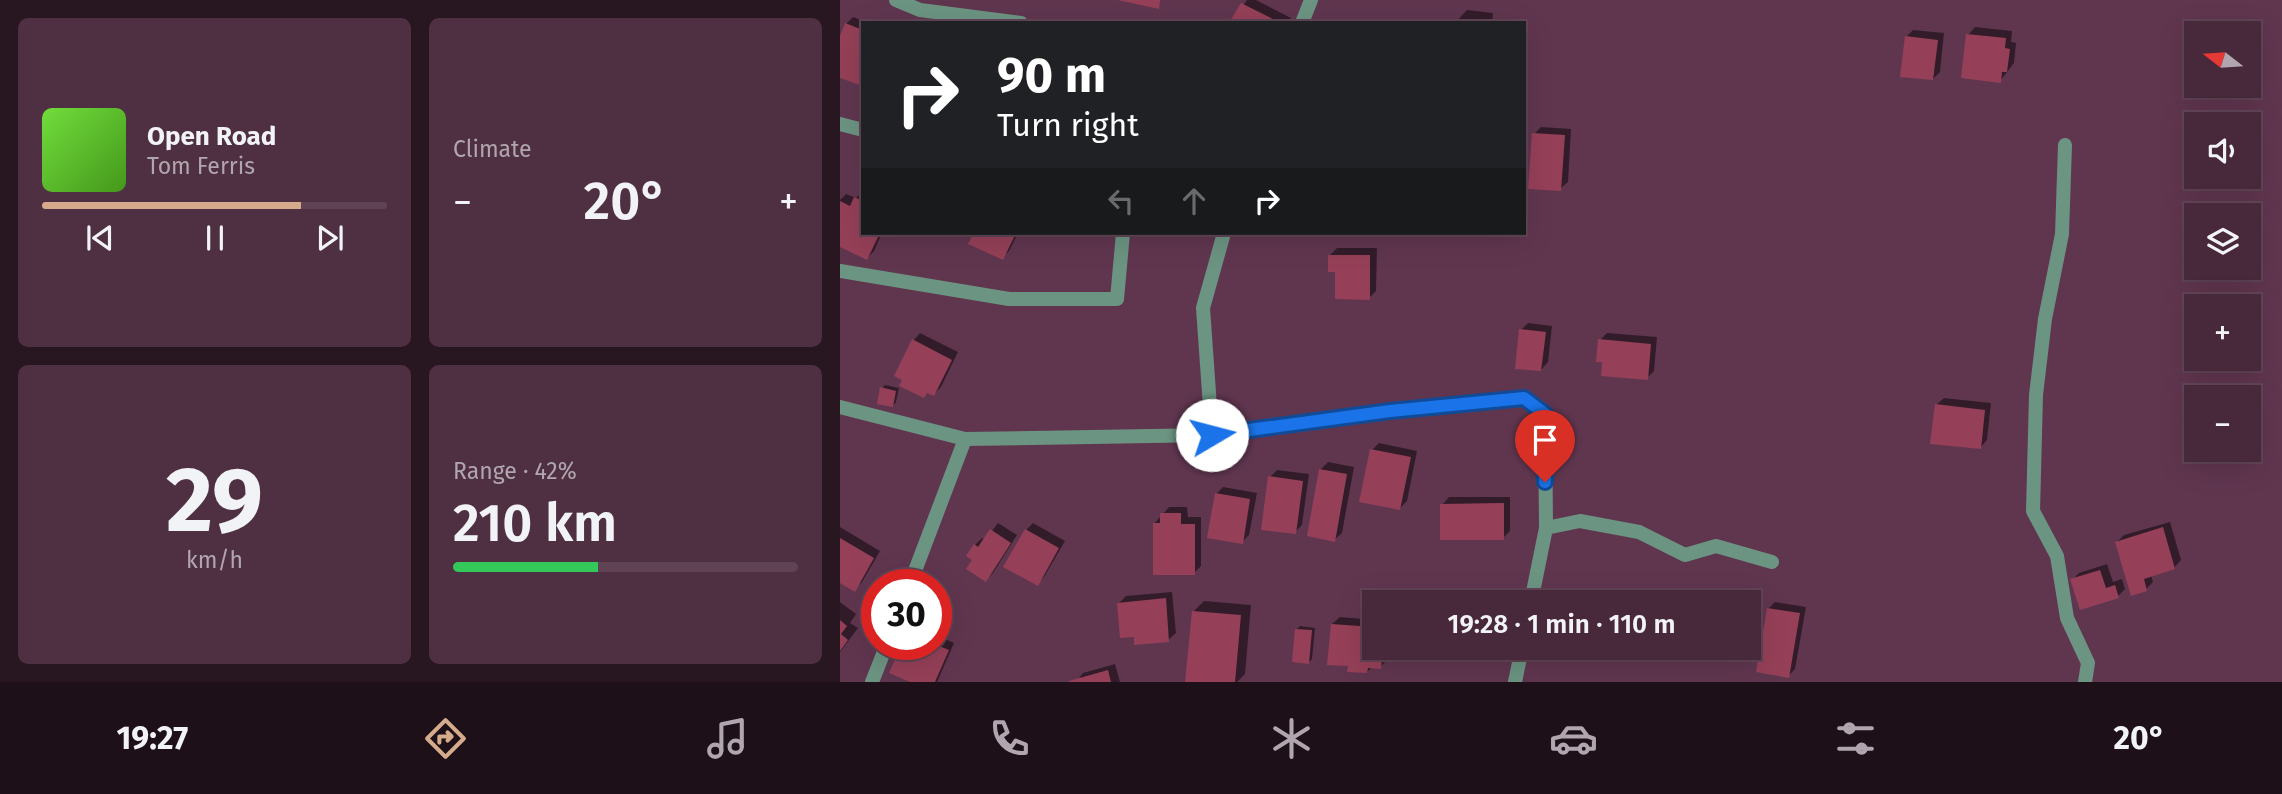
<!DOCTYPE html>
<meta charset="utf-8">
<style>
:root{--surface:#48283b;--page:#4f3042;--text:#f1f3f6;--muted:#b1a6af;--line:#604455;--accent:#d6ab8b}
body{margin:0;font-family:"Fira Sans",sans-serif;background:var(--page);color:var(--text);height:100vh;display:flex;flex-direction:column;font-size:26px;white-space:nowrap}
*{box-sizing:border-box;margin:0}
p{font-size:23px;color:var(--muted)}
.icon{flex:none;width:38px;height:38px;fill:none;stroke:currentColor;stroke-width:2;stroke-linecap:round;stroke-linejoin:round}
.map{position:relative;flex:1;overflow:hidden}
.side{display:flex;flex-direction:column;gap:18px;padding:18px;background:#281620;width:840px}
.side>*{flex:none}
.guide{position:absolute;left:21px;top:21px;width:665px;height:214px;border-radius:0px;box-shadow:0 7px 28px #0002,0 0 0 2px var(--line);background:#202124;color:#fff;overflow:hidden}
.needle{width:46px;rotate:287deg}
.controls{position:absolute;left:1344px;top:21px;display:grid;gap:14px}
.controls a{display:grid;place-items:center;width:77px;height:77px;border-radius:0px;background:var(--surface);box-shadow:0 7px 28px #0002,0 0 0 2px var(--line);font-size:35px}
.speed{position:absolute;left:21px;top:569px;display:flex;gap:14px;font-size:35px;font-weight:700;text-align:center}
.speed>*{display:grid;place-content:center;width:91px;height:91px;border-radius:50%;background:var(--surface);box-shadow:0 7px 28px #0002,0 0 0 2px var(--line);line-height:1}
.speed .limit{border:10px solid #d22;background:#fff;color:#111}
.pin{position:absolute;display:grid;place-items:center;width:60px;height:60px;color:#fff;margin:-72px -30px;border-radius:50% 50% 50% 0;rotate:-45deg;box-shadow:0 0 7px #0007}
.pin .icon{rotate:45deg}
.me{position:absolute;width:77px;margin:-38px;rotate:82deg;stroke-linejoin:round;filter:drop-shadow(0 0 5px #0008)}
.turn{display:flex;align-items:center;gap:24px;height:147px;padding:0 21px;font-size:32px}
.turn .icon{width:91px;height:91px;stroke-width:2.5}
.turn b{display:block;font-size:49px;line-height:60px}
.lanes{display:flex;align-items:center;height:66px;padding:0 21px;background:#0003;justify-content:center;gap:35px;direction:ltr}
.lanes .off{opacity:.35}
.big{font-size:52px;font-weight:600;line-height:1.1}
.side .widget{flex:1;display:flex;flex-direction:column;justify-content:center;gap:10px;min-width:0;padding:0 24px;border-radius:10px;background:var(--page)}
.side .dial{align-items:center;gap:0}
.dial b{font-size:91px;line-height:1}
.song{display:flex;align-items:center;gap:21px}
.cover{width:84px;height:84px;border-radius:10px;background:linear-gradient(135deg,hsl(100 70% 55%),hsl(100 70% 35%))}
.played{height:7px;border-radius:4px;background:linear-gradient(90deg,var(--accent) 75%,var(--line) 75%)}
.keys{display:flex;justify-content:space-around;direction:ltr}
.heat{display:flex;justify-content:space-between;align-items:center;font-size:38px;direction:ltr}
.charge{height:10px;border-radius:5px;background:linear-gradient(90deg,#34c759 42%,var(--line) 0)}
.side .tiles{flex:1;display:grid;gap:18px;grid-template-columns:repeat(2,1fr)}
.trip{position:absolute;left:522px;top:590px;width:399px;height:70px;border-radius:0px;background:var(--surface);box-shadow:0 7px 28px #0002,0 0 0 2px var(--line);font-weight:600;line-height:70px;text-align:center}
.tabs{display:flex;height:112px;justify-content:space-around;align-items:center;background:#1d1018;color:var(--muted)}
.tabs .icon{width:49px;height:49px}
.tabs .current{color:var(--accent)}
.tabs b{font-size:32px;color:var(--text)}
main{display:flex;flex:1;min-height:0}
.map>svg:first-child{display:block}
</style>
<main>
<section class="side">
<div class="tiles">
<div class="widget">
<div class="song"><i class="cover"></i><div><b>Open Road</b><p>Tom Ferris</p></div></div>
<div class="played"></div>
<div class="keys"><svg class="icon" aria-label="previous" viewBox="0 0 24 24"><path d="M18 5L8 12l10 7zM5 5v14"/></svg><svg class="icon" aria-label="pause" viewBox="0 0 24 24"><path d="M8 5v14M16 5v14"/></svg><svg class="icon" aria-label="next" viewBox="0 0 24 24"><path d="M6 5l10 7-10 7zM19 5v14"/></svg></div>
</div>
<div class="widget"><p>Climate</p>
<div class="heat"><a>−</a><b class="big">20°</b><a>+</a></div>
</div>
<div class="widget dial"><b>29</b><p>km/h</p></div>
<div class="widget"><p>Range · 42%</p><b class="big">210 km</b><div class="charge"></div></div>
</div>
</section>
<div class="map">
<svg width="1442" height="682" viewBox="0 0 1442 682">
<rect width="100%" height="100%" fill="#60364f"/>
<path fill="#0007" d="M407 0H416L451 18 449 23H391Z
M627 10 653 13 652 23H615Z
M13 17 29 23H23V80L20 83 0 76V41L6 24Z
M1135 27 1172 31 1171 42 1176 43 1174 63 1160 81 1128 35Z
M1073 30 1104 33 1100 72 1093 79 1066 37Z
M701 127 731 129 728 182 720 189 694 134Z
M23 191V233H42L34 251 27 258 0 245V200L6 194 16 198Z
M130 233H178L169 251 162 258Z
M497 248H537L536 291 529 298 497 270 490 255Z
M688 323 712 326 708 362 701 370 681 330Z
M80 333 118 352 101 387 94 394 89 391 73 341Z
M767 333 817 337 814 371 807 378 764 360 760 340Z
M45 385 59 388 56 402 53 406 42 388Z
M1104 398 1151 403 1147 440 1140 448 1096 405Z
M539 443 577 451 567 501 560 508 532 450Z
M488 462 514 467 502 533 494 540 481 469Z
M437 470 469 474 462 525 455 532 430 477Z
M383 487 417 493 409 535 402 542 376 494Z
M609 497H670V531L663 538 602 505Z
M329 507H347L348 517H361V566L354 573 314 524Z
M1330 522 1341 560 1334 568 1311 575 1313 582 1306 589 1277 542 1284 535Z
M158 523 177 535 153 573 146 580 135 559V545L142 538 145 540Z
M193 523 225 541 204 577 197 584 186 530Z
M0 527 40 551 22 582 15 589 0 581Z
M1267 564 1273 582 1282 579 1285 589 1278 596 1232 580 1239 573Z
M332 592 336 633 328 640 295 635 279 603 286 596Z
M364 601 411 605 405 674 397 682H367L354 611Z
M0 602 16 614 10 623 18 628 0 652Z
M935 602 966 607 955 669 948 676 928 609Z
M500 617 534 620V648H548L547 660 540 667H532L527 672 509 665 492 624Z
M460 626 475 628 472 659 469 662 456 630Z
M96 635 114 643 97 682H75L64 644H96Z
M275 664 280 682H236L243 673Z"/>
<path fill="#954058" d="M278 0H320L319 9Z
M401 3 441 23H389Z
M5 23 23 30V77L20 85 0 78V36Z
M1126 34 1166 38 1165 48 1170 49 1167 72H1162L1161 83 1121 78Z
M1065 36 1098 40 1093 80 1060 77Z
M692 133 725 135 721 191 688 189Z
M14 197 23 201V233H40L27 260 0 247V201L10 206Z
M125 233H176L163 260 128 244 132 236Z
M488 255H530V300L495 299V272H488Z
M679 329 706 332 701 371 675 369Z
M72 339 112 360 94 396 87 393 84 398 59 386 62 380 54 376Z
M758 339 811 344 808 380 761 376 762 362H756Z
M40 387 56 391 53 407 37 404Z
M1095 404 1145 410 1141 449 1090 444Z
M530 449 571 457 560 510 519 502Z
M479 469 507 474 495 542 467 536Z
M428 476 463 481 456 534 421 530Z
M375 493 410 499 403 544 367 538Z
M664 503V540H600V504Z
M320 513H341V524H355V575H313V523H320Z
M1323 527 1335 569 1304 579 1307 591 1291 596 1275 542Z
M150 529 171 543 146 582 126 569 132 560 126 556 134 544 138 547Z
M185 529 219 548 198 586 163 567Z
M0 538 34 558 15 592 0 583Z
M1260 570 1266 588 1275 585 1279 598 1240 610 1230 579Z
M326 598 329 642 294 645V637L280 638 277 603Z
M927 608 960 613 949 678 916 672Z
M352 611 401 615 395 682H345Z
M0 620 7 626 1 634 8 640 0 651Z
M491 624 534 627V648H543L541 669 528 668 527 673 507 672 508 666 487 665Z
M455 629 472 630 469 664 452 662Z
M62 644H94L109 650 95 682H70L49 673Z
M268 670 271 682H229V681Z"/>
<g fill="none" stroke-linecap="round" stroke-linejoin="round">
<path stroke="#6c9482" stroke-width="14" d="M56 0 80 10 181 23
M462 23 471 0
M0 124 23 130
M1225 145 1222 234 1205 319 1196 395 1193 511 1217 556 1227 618 1248 663 1245 682
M0 271 169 299H277L283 233
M0 407 125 439 372 435 550 411 684 398 705 413 706 528 691 602
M372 435 363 308 384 233
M706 528 740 521 799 532 845 555 876 546 932 562
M70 584 125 439
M32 682 47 644
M675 682 682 648"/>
</g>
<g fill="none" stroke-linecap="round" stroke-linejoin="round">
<defs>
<path id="route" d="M372 435 550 411 684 398 705 414V482"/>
</defs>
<use href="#route" stroke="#114b97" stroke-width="18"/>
<use href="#route" stroke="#1a73e8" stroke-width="12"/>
</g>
</svg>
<div class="controls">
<a><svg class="needle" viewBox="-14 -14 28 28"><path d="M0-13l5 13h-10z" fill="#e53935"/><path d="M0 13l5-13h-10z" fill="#b1a6af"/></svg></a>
<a><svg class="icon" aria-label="sound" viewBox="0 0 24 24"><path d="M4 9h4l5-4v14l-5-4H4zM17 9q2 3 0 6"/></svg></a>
<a><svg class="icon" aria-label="layers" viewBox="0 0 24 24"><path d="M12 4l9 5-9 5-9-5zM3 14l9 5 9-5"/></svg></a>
<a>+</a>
<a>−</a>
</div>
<div class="speed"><div class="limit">30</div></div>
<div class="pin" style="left:705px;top:482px;background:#d93025"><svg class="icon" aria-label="arrive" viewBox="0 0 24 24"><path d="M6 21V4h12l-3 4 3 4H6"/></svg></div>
<svg class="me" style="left:372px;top:435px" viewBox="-20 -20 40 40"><circle r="19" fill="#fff"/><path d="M0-13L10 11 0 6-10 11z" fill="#1a73e8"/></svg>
<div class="trip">19:28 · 1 min · 110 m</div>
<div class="guide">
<div class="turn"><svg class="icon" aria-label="right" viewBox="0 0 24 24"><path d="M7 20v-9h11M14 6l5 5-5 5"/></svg><div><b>90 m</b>Turn right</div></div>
<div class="lanes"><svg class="icon off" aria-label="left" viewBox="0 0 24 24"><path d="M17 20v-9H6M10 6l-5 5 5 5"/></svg><svg class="icon off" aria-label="ahead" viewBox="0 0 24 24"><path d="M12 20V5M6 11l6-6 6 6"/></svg><svg class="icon" aria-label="right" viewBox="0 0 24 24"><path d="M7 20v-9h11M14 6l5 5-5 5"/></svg></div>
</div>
</div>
</main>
<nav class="tabs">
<b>19:27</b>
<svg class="icon current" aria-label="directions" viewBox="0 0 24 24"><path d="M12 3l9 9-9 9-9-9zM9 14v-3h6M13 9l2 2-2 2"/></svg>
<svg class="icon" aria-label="music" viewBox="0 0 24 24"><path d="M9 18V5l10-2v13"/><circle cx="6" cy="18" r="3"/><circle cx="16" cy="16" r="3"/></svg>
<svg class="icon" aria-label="phone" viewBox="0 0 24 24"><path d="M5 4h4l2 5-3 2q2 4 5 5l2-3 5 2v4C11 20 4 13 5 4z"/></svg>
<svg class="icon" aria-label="climate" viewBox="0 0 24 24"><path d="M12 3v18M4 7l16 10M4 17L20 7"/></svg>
<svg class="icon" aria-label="car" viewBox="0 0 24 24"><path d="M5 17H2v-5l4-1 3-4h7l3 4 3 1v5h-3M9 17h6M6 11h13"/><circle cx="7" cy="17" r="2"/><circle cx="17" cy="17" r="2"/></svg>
<svg class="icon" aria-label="filters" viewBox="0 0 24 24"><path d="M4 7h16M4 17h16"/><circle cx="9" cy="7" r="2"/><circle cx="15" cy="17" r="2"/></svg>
<b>20°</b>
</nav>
